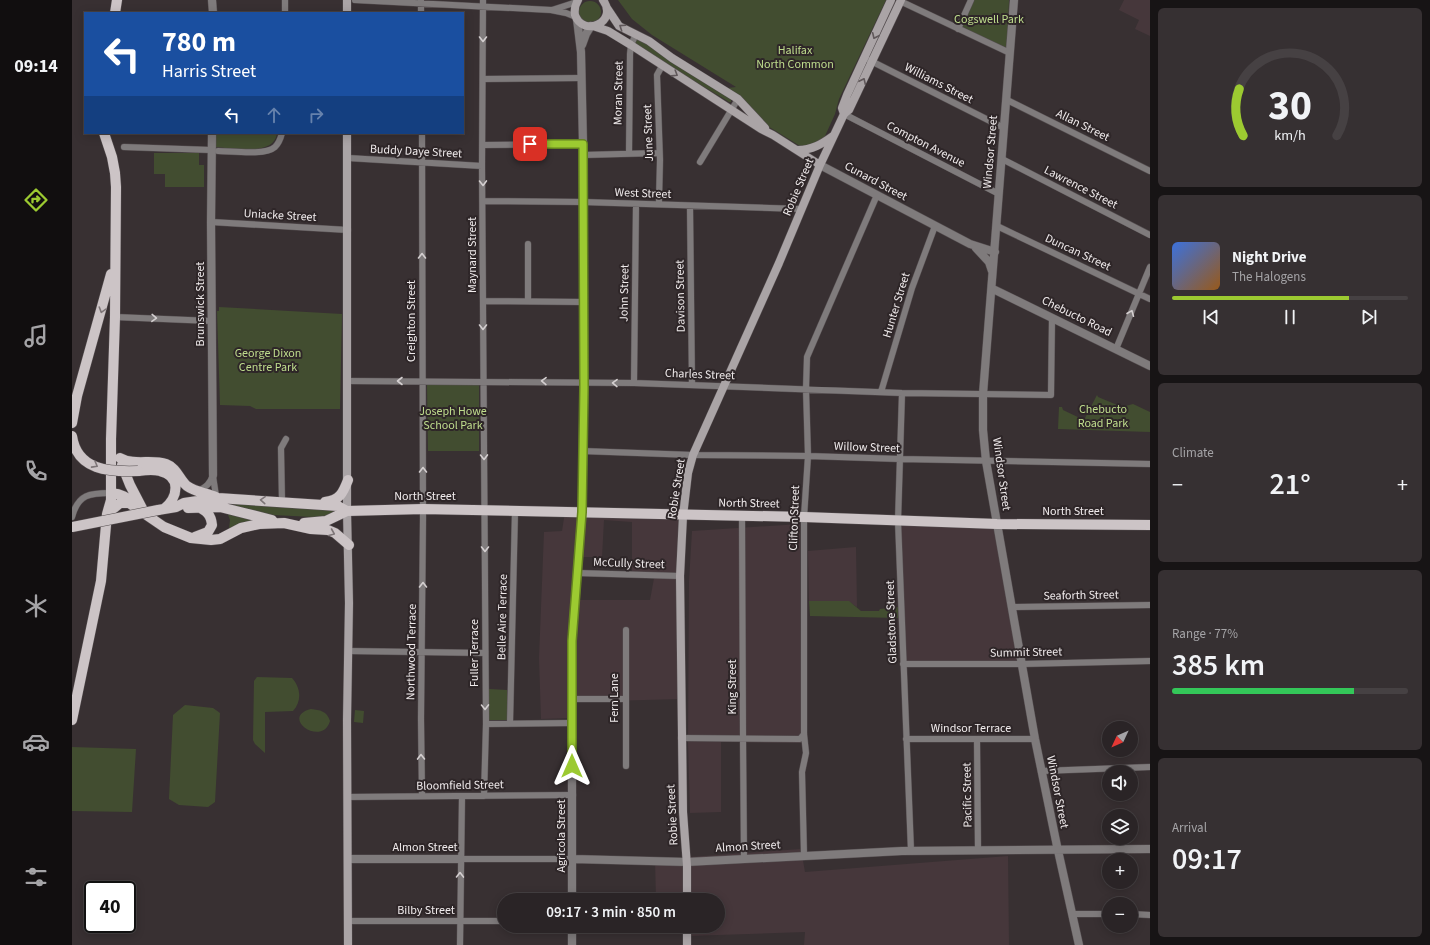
<!DOCTYPE html>
<meta charset="utf-8">
<style>
:root{--surface:#2a2426;--page:#363032;--text:#f1f3f6;--muted:#a5a4a7;--line:#464143;--accent:#9cca31}
body{margin:0;font-family:"Source Sans 3",sans-serif;background:var(--page);color:var(--text);height:100vh;display:flex;flex-direction:column;font-size:15px;white-space:nowrap}
*{box-sizing:border-box;margin:0}
p{font-size:13px;color:var(--muted)}
.icon{flex:none;width:22px;height:22px;fill:none;stroke:currentColor;stroke-width:2;stroke-linecap:round;stroke-linejoin:round}
.map{position:relative;flex:1;overflow:hidden}
.panel{display:flex;flex-direction:column;gap:8px;padding:8px;background:#171415;width:280px}
.panel>*{flex:none}
.guide{position:absolute;left:12px;top:12px;width:380px;height:122px;border-radius:0px;box-shadow:0 2px 10px #0003,0 0 0 1px var(--line);background:#1a4fa0;color:#fff;overflow:hidden}
.needle{width:26px;rotate:226deg}
.fabs{position:absolute;left:1030px;top:721px;display:grid;gap:8px}
.fabs a{display:grid;place-items:center;width:36px;height:36px;border-radius:50%;background:var(--surface);box-shadow:0 2px 10px #0003,0 0 0 1px var(--line);font-size:20px}
.speed{position:absolute;left:12px;top:881px;display:flex;gap:8px;font-size:20px;font-weight:700;text-align:center}
.speed>*{display:grid;place-content:center;width:52px;height:52px;border-radius:50%;background:var(--surface);box-shadow:0 2px 10px #0003,0 0 0 1px var(--line);line-height:1}
.speed .limit{border:2px solid #111;border-radius:6px;background:#fff;color:#111}
.pin{position:absolute;display:grid;place-items:center;width:34px;height:34px;color:#fff;margin:-17px;border-radius:8px;box-shadow:0 2px 6px #0006}
.me{position:absolute;width:44px;margin:-22px;rotate:0deg;stroke-linejoin:round;filter:drop-shadow(0 0 3px #0008)}
.turn{display:flex;align-items:center;gap:14px;height:84px;padding:0 12px;font-size:18px}
.turn .icon{width:52px;height:52px;stroke-width:2.5}
.turn b{display:block;font-size:28px;line-height:34px}
.lanes{display:flex;align-items:center;height:38px;padding:0 12px;background:#0003;justify-content:center;gap:20px;direction:ltr}
.lanes .off{opacity:.35}
.big{font-size:30px;font-weight:600;line-height:1.1}
.panel .card{flex:1;display:flex;flex-direction:column;justify-content:center;gap:6px;min-width:0;padding:0 14px;border-radius:6px;background:var(--page)}
.panel .dial{align-items:center;gap:0}
.dial svg{height:104px;overflow:visible;fill:none;stroke:var(--line);stroke-width:7;stroke-linecap:round;text-anchor:middle}
.dial text{fill:var(--text);stroke:none}
.song{display:flex;align-items:center;gap:12px}
.cover{width:48px;height:48px;border-radius:6px;background:linear-gradient(135deg,hsl(220 70% 55%),hsl(30 70% 35%))}
.played{height:4px;border-radius:2px;background:linear-gradient(90deg,var(--accent) 75%,var(--line) 75%)}
.keys{display:flex;justify-content:space-around;direction:ltr}
.heat{display:flex;justify-content:space-between;align-items:center;font-size:22px;direction:ltr}
.charge{height:6px;border-radius:3px;background:linear-gradient(90deg,#34c759 77%,var(--line) 0)}
.trip{position:absolute;left:425px;top:893px;width:228px;height:40px;border-radius:20px;background:var(--surface);box-shadow:0 2px 10px #0003,0 0 0 1px var(--line);font-weight:600;line-height:40px;text-align:center}
main{display:flex;flex:1;min-height:0}
.menu{display:flex;flex-direction:column;width:72px;justify-content:space-around;align-items:center;background:#110e0f;color:var(--muted)}
.menu .icon{width:28px;height:28px}
.menu .on{color:var(--accent)}
.menu b{font-size:18px;color:var(--text)}
.map>svg:first-child{display:block}
</style>
<main>
<nav class="menu">
<b>09:14</b>
<svg class="icon on" aria-label="directions" viewBox="0 0 24 24"><path d="M12 3l9 9-9 9-9-9zM9 14v-3h6M13 9l2 2-2 2"/></svg>
<svg class="icon" aria-label="music" viewBox="0 0 24 24"><path d="M9 18V5l10-2v13"/><circle cx="6" cy="18" r="3"/><circle cx="16" cy="16" r="3"/></svg>
<svg class="icon" aria-label="phone" viewBox="0 0 24 24"><path d="M5 4h4l2 5-3 2q2 4 5 5l2-3 5 2v4C11 20 4 13 5 4z"/></svg>
<svg class="icon" aria-label="climate" viewBox="0 0 24 24"><path d="M12 3v18M4 7l16 10M4 17L20 7"/></svg>
<svg class="icon" aria-label="car" viewBox="0 0 24 24"><path d="M5 17H2v-5l4-1 3-4h7l3 4 3 1v5h-3M9 17h6M6 11h13"/><circle cx="7" cy="17" r="2"/><circle cx="17" cy="17" r="2"/></svg>
<svg class="icon" aria-label="filters" viewBox="0 0 24 24"><path d="M4 7h16M4 17h16"/><circle cx="9" cy="7" r="2"/><circle cx="15" cy="17" r="2"/></svg>
</nav>
<div class="map">
<svg width="1078" height="945" viewBox="0 0 1078 945">
<rect width="100%" height="100%" fill="#383032"/>
<path fill="#46373b" fill-rule="evenodd" d="M1052 0H1078V36L1063 29 1067 20 1047 10Z
M494 512 613 515 609 699 500 702V718L469 719 467 658 472 532 490 531 492 518ZM532 520 560 522V574L583 573 578 600H508L511 557H530Z
M728 524 729 671 731 735 730 743 649 742V812L618 813 616 743 617 581 620 531Z
M823 525 923 529 950 664H828Z
M784 547 785 607 776 601H737L736 551Z
M729 849 733 872 936 856 937 945H732L733 932 615 936V926H646V900H584L583 859 603 860 617 857Z"/>
<path fill="#424d30" d="M546 0H814L767 99 763 114 753 136 749 140 734 146H728L694 125 656 88 664 87 580 35 560 19Z
M902 0H937L935 48 889 27Z
M507 12a11 11 0 1 1 22 0a11 11 0 1 1-22 0Z
M565 40H570L659 98V102H657L563 45V42Z
M143 133H205C203 157 159 148 143 147Z
M82 153H127V165H132V187H93V174H82Z
M147 307 270 314 268 409H184L178 406 148 405 145 311H147Z
M355 385H407V451H356Z
M1025 395 1026 397 1050 407 1061 404 1078 412V432L986 429 987 407H990L991 410 1012 420Z
M155 503 266 510 251 517H241L201 515 155 506Z
M155 512 184 519 157 529 158 520Z
M737 601H777L789 611H807L808 609 826 607V618L738 616Z
M185 677 220 678C229 688 230 701 221 711L193 712V753L183 744 181 740 182 681Z
M417 689 435 690V720H417Z
M113 705 141 708 148 713 143 802 136 807 107 805 97 799 101 715Z
M239 709C248 710 255 711 258 721 250 748 207 717 239 709Z
M283 710 292 711 291 723 282 722Z
M0 747 64 749 60 812 0 811Z
M462 893H478V900H462Z"/>
<g fill="none" stroke-linecap="round" stroke-linejoin="round">
<defs>
<path id="minor" d="M283 0 479 10 494 13 504 17
M411 0 410 166 414 724 412 796
M349 1V13
M828 1 938 53
M480 10 505 2
M213 13V0
M886 29 899 0
M797 60 932 128
M411 79 509 78
M935 100 1078 171
M772 114 927 194
M350 133 351 518 349 719 350 796
M411 145 511 144
M52 147 139 150
M146 151C159 151 193 156 203 147 206 144 209 137 210 133
M557 154 558 54 559 45 564 34
M511 155 587 153
M276 158 410 166
M930 159 1078 235
M628 162 666 99
M587 200 588 160 585 75 590 66
M411 201 511 202 729 209
M618 206 620 385
M139 222 276 230
M925 226 1078 299
M456 244V301
M411 301 511 302
M43 317 140 321
M1044 349 1078 267
M276 381 562 383 830 393 979 395 980 318
M562 383 564 204
M809 392 840 288 863 226
M830 393 826 521 839 851
M510 451 621 455 736 456 828 459 1078 464
M141 476 144 496
M126 491C134 487 138 484 141 475
M210 502 209 448 214 439
M670 516 671 738 672 859
M0 517C6 494 18 493 39 493
M505 573 608 576
M940 607 1078 605
M554 630V766
M276 651 413 653
M831 664H950L1078 661
M500 699H553
M438 723 443 511
M414 724 500 723
M609 738 728 739 732 734
M834 739H963
M905 739 906 850
M969 771 1078 767
M275 797 501 795
M732 855 730 772 734 753 732 734V517L736 456 734 389 735 357 805 195
M388 859H501
M1000 914H1037
M1059 914 1078 915
M276 921H432
M388 945 390 796"/>
<path id="tertiary" d="M140 0 141 13
M942 0 911 394V430L914 461 963 739 985 846 1007 945
M510 45 514 34 519 26
M140 133 139 222 141 475
M748 165 898 244 923 252
M904 248 917 262 920 271
M921 289 1078 366
M276 859H388
M501 859 615 862 830 851 1078 849
M500 900V641L510 512 512 388 511 144 509 52 505 19
M500 926V945"/>
<path id="secondary" d="M506 0C503 5 502 9 503 15 511 38 547 22 531 0
M535 8 547 26 577 41 600 58 666 99 693 128
M275 13V0
M521 26 536 31 559 45 689 129 701 135 748 165
M772 114 770 108 775 95 819 0
M275 133V511L277 603 275 720 276 945
M726 150C740 150 750 144 761 136
M615 900V866L611 812 608 576 611 516 616 473 621 455 707 263 748 165 772 114 777 110 829 0
M615 926V945"/>
<path id="primary" d="M43 13 45 0
M0 423 5 396 39 274
M48 458C62 466 79 459 94 464 105 468 107 479 115 486 123 492 135 493 144 497
M50 465 58 485 72 512
M66 471C73 470 81 469 88 471 110 476 106 498 92 509
M39 493C49 494 55 497 63 504
M253 502C268 500 271 493 276 480
M116 508 148 507 200 520
M86 510 104 507 112 503 146 498 266 506 275 511 351 509 732 517 925 524 1078 525
M35 514 48 503H57L92 527 119 538 139 540 148 539 169 528 187 524 212 523 239 529 256 530 263 533 277 545
M232 523 254 521 275 511
M123 537 136 532 140 525C139 515 135 511 126 507
M0 720 29 581 35 514 39 500V439L43 317 44 187 43 173 40 157 32 133"/>
</defs>
<use href="#minor" stroke="#554e50" stroke-width="7"/>
<use href="#tertiary" stroke="#554e50" stroke-width="9"/>
<use href="#secondary" stroke="#554e50" stroke-width="9"/>
<use href="#primary" stroke="#554e50" stroke-width="11"/>
<use href="#minor" stroke="#7f7b7c" stroke-width="6"/>
<use href="#tertiary" stroke="#7f7b7c" stroke-width="8"/>
<use href="#secondary" stroke="#aaa4a6" stroke-width="8"/>
<use href="#primary" stroke="#ccc4c6" stroke-width="10"/>
<defs>
<path id="primary-bridge" d="M0 436C5 471 38 472 66 471
M0 527 86 510"/>
</defs>
<use href="#primary-bridge" stroke="#554e50" stroke-width="11" stroke-linecap="butt"/>
<use href="#primary-bridge" stroke="#ccc4c6" stroke-width="10"/>
</g>
<defs><path id="oneway-chevron" d="M-2-3.5L2.5 0L-2 3.5" fill="none" stroke-width="1.6" stroke-linecap="round" stroke-linejoin="round"/></defs>
<g stroke="#60585a">
<use href="#oneway-chevron" transform="translate(550 27) rotate(-146)"/>
<use href="#oneway-chevron" transform="translate(803 36) rotate(115)"/>
<use href="#oneway-chevron" transform="translate(603 74) rotate(32)"/>
<use href="#oneway-chevron" transform="translate(791 81) rotate(-65)"/>
</g>
<g stroke="#d4cfd0">
<use href="#oneway-chevron" transform="translate(411 39) rotate(90)"/>
<use href="#oneway-chevron" transform="translate(411 183) rotate(89)"/>
<use href="#oneway-chevron" transform="translate(350 256) rotate(-90)"/>
<use href="#oneway-chevron" transform="translate(1059 313) rotate(-68)"/>
<use href="#oneway-chevron" transform="translate(82 318) rotate(2)"/>
<use href="#oneway-chevron" transform="translate(411 327) rotate(90)"/>
<use href="#oneway-chevron" transform="translate(328 381) rotate(180)"/>
<use href="#oneway-chevron" transform="translate(472 381) rotate(-179)"/>
<use href="#oneway-chevron" transform="translate(543 383) rotate(-179)"/>
<use href="#oneway-chevron" transform="translate(412 457) rotate(89)"/>
<use href="#oneway-chevron" transform="translate(351 470) rotate(-90)"/>
<use href="#oneway-chevron" transform="translate(413 549) rotate(90)"/>
<use href="#oneway-chevron" transform="translate(351 585) rotate(-90)"/>
<use href="#oneway-chevron" transform="translate(413 707) rotate(89)"/>
<use href="#oneway-chevron" transform="translate(349 757) rotate(-91)"/>
<use href="#oneway-chevron" transform="translate(388 875) rotate(-89)"/>
</g>
<g stroke="#7d7577">
<use href="#oneway-chevron" transform="translate(30 310) rotate(107)"/>
<use href="#oneway-chevron" transform="translate(23 465) rotate(29)"/>
<use href="#oneway-chevron" transform="translate(191 500) rotate(-176)"/>
<use href="#oneway-chevron" transform="translate(260 533) rotate(23)"/>
</g>
<g fill="none" stroke-linecap="round" stroke-linejoin="round">
<defs>
<path id="route" d="M458 144H511L512 388 510 512 500 641V766"/>
</defs>
<use href="#route" stroke="#658320" stroke-width="10"/>
<use href="#route" stroke="#9cca31" stroke-width="7"/>
</g>
<g text-anchor="middle" stroke-width="4" stroke-linejoin="round" paint-order="stroke">
<g font-size="12" fill="#bfdd8d" stroke="#2e2628">
<text x="917" y="23">Cogswell Park</text>
<text x="723" y="54">Halifax<tspan x="723" dy="14">North Common</tspan></text>
<text x="196" y="357">George Dixon<tspan x="196" dy="14">Centre Park</tspan></text>
<text x="1031" y="413">Chebucto<tspan x="1031" dy="14">Road Park</tspan></text>
<text x="381" y="415">Joseph Howe<tspan x="381" dy="14">School Park</tspan></text>
</g>
<g font-size="12" fill="#f0ebec" stroke="#2e2628">
<text transform="translate(867 83) rotate(27)" y="4">Williams Street</text>
<text transform="translate(546 93) rotate(-89)" y="4">Moran Street</text>
<text transform="translate(1011 125) rotate(26)" y="4">Allan Street</text>
<text transform="translate(576 133) rotate(-92)" y="4">June Street</text>
<text transform="translate(854 144) rotate(27)" y="4">Compton Avenue</text>
<text transform="translate(344 151) rotate(3)" y="4">Buddy Daye Street</text>
<text transform="translate(918 152) rotate(-85)" y="4">Windsor Street</text>
<text transform="translate(804 181) rotate(28)" y="4">Cunard Street</text>
<text transform="translate(726 187) rotate(-67)" y="4">Robie Street</text>
<text transform="translate(1009 187) rotate(27)" y="4">Lawrence Street</text>
<text transform="translate(571 193) rotate(2)" y="4">West Street</text>
<text transform="translate(208 215) rotate(3)" y="4">Uniacke Street</text>
<text transform="translate(1006 252) rotate(25)" y="4">Duncan Street</text>
<text transform="translate(400 255) rotate(-90)" y="4">Maynard Street</text>
<text transform="translate(552 293) rotate(-89)" y="4">John Street</text>
<text transform="translate(608 296) rotate(-91)" y="4">Davison Street</text>
<text transform="translate(128 304) rotate(-90)" y="4">Brunswick Street</text>
<text transform="translate(824 305) rotate(-73)" y="4">Hunter Street</text>
<text transform="translate(1005 316) rotate(26)" y="4">Chebucto Road</text>
<text transform="translate(339 321) rotate(-90)" y="4">Creighton Street</text>
<text transform="translate(628 374) rotate(2)" y="4">Charles Street</text>
<text transform="translate(795 447) rotate(2)" y="4">Willow Street</text>
<text transform="translate(930 474) rotate(82)" y="4">Windsor Street</text>
<text transform="translate(604 489) rotate(-81)" y="4">Robie Street</text>
<text x="353" y="500">North Street</text>
<text transform="translate(677 503) rotate(1)" y="4">North Street</text>
<text x="1001" y="515">North Street</text>
<text transform="translate(722 518) rotate(-88)" y="4">Clifton Street</text>
<text transform="translate(557 563) rotate(2)" y="4">McCully Street</text>
<text transform="translate(1009 595) rotate(-1)" y="4">Seaforth Street</text>
<text transform="translate(430 617) rotate(-89)" y="4">Belle Aire Terrace</text>
<text transform="translate(819 622) rotate(-92)" y="4">Gladstone Street</text>
<text transform="translate(339 652) rotate(-89)" y="4">Northwood Terrace</text>
<text transform="translate(954 652) rotate(-1)" y="4">Summit Street</text>
<text transform="translate(402 653) rotate(-90)" y="4">Fuller Terrace</text>
<text transform="translate(660 687) rotate(-90)" y="4">King Street</text>
<text transform="translate(542 698) rotate(-90)" y="4">Fern Lane</text>
<text x="899" y="732">Windsor Terrace</text>
<text transform="translate(388 785) rotate(-1)" y="4">Bloomfield Street</text>
<text transform="translate(986 792) rotate(79)" y="4">Windsor Street</text>
<text transform="translate(895 795) rotate(-91)" y="4">Pacific Street</text>
<text transform="translate(600 815) rotate(-93)" y="4">Robie Street</text>
<text transform="translate(489 836) rotate(-90)" y="4">Agricola Street</text>
<text transform="translate(676 846) rotate(-3)" y="4">Almon Street</text>
<text x="353" y="851">Almon Street</text>
<text x="354" y="914">Bilby Street</text>
</g>
</g>
</svg>
<div class="fabs">
<a><svg class="needle" viewBox="-14 -14 28 28"><path d="M0-13l5 13h-10z" fill="#e53935"/><path d="M0 13l5-13h-10z" fill="#a5a4a7"/></svg></a>
<a><svg class="icon" aria-label="sound" viewBox="0 0 24 24"><path d="M4 9h4l5-4v14l-5-4H4zM17 9q2 3 0 6"/></svg></a>
<a><svg class="icon" aria-label="layers" viewBox="0 0 24 24"><path d="M12 4l9 5-9 5-9-5zM3 14l9 5 9-5"/></svg></a>
<a>+</a>
<a>−</a>
</div>
<div class="speed"><div class="limit">40</div></div>
<div class="pin" style="left:458px;top:144px;background:#d93025"><svg class="icon" aria-label="arrive" viewBox="0 0 24 24"><path d="M6 21V4h12l-3 4 3 4H6"/></svg></div>
<svg class="me" style="left:500px;top:766px" viewBox="-20 -20 40 40"><path d="M0-17L14 15 0 8-14 15z" fill="#9cca31" stroke="#fff" stroke-width="4"/></svg>
<div class="trip">09:17 · 3 min · 850 m</div>
<div class="guide">
<div class="turn"><svg class="icon" aria-label="left" viewBox="0 0 24 24"><path d="M17 20v-9H6M10 6l-5 5 5 5"/></svg><div><b>780 m</b>Harris Street</div></div>
<div class="lanes"><svg class="icon" aria-label="left" viewBox="0 0 24 24"><path d="M17 20v-9H6M10 6l-5 5 5 5"/></svg><svg class="icon off" aria-label="ahead" viewBox="0 0 24 24"><path d="M12 20V5M6 11l6-6 6 6"/></svg><svg class="icon off" aria-label="right" viewBox="0 0 24 24"><path d="M7 20v-9h11M14 6l5 5-5 5"/></svg></div>
</div>
</div>
<section class="panel">
<div class="card dial"><svg viewBox="0 0 100 80">
<path d="M14 69A42 42 0 1 1 86 69"/>
<path d="M14 69A42 42 0 0 1 11 33" stroke="#9cca31"/>
<text x="50" y="56" font-size="32" font-weight="700">30</text>
<text x="50" y="72" font-size="11">km/h</text>
</svg></div>
<div class="card">
<div class="song"><i class="cover"></i><div><b>Night Drive</b><p>The Halogens</p></div></div>
<div class="played"></div>
<div class="keys"><svg class="icon" aria-label="previous" viewBox="0 0 24 24"><path d="M18 5L8 12l10 7zM5 5v14"/></svg><svg class="icon" aria-label="pause" viewBox="0 0 24 24"><path d="M8 5v14M16 5v14"/></svg><svg class="icon" aria-label="next" viewBox="0 0 24 24"><path d="M6 5l10 7-10 7zM19 5v14"/></svg></div>
</div>
<div class="card"><p>Climate</p>
<div class="heat"><a>−</a><b class="big">21°</b><a>+</a></div>
</div>
<div class="card"><p>Range · 77%</p><b class="big">385 km</b><div class="charge"></div></div>
<div class="card"><p>Arrival</p><b class="big">09:17</b></div>
</section>
</main>
